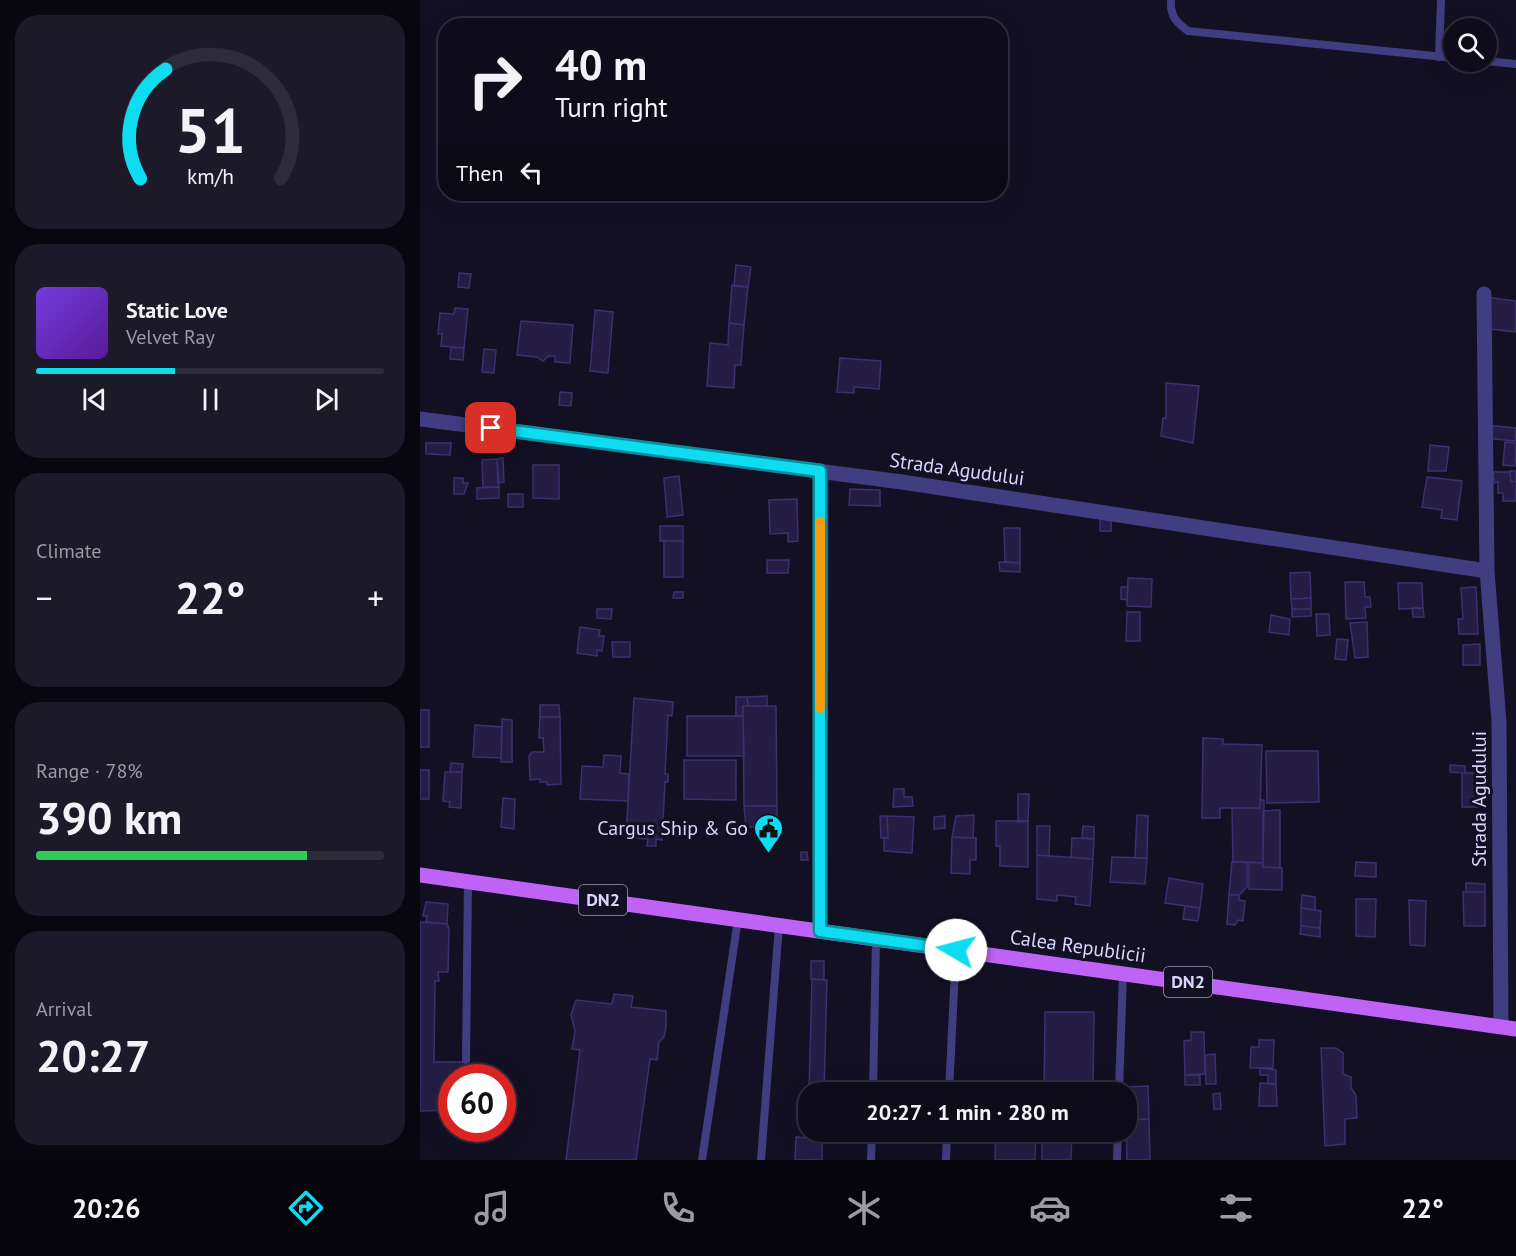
<!DOCTYPE html>
<meta charset="utf-8">
<style>
:root{--surface:#0e0c1b;--page:#1c1a28;--text:#f1f3f6;--muted:#9b9ba3;--line:#2e2c3a;--accent:#0ddcf1}
body{margin:0;font-family:"PT Sans",sans-serif;background:var(--page);color:var(--text);height:100vh;display:flex;flex-direction:column;font-size:22px;white-space:nowrap}
*{box-sizing:border-box;margin:0}
p{font-size:20px;color:var(--muted)}
.icon{flex:none;width:33px;height:33px;fill:none;stroke:currentColor;stroke-width:2;stroke-linecap:round;stroke-linejoin:round}
.map{position:relative;flex:1;overflow:hidden}
.drawer{display:flex;flex-direction:column;gap:15px;padding:15px;background:#08070f;width:420px}
.drawer>*{flex:none}
.guide{position:absolute;left:18px;top:18px;width:570px;height:183px;border-radius:24px;box-shadow:0 6px 24px #0002,0 0 0 2px var(--line);background:#0e0c1b;color:var(--text);overflow:hidden}
.tools{position:absolute;left:1023px;top:18px;display:grid;gap:12px}
.tools a{display:grid;place-items:center;width:54px;height:54px;border-radius:50%;background:var(--surface);box-shadow:0 6px 24px #0002,0 0 0 2px var(--line);font-size:30px}
.speed{position:absolute;left:18px;top:1064px;display:flex;gap:12px;font-size:30px;font-weight:700;text-align:center}
.speed>*{display:grid;place-content:center;width:78px;height:78px;border-radius:50%;background:var(--surface);box-shadow:0 6px 24px #0002,0 0 0 2px var(--line);line-height:1}
.speed .limit{border:9px solid #d22;background:#fff;color:#111}
.pin{position:absolute;display:grid;place-items:center;width:51px;height:51px;color:#fff;margin:-26px;border-radius:12px;box-shadow:0 3px 9px #0006}
.me{position:absolute;width:66px;margin:-33px;rotate:278deg;stroke-linejoin:round;filter:drop-shadow(0 0 4px #0008)}
.turn{display:flex;align-items:center;gap:21px;height:126px;padding:0 18px;font-size:27px}
.turn .icon{width:78px;height:78px;stroke-width:2.5}
.turn b{display:block;font-size:42px;line-height:51px}
.then{display:flex;align-items:center;height:57px;padding:0 18px;background:#0003;gap:12px;font-size:22px}
.big{font-size:45px;font-weight:600;line-height:1.1}
.drawer .card{flex:1;display:flex;flex-direction:column;justify-content:center;gap:9px;min-width:0;padding:0 21px;border-radius:24px;background:var(--page)}
.drawer .dial{align-items:center;gap:0}
.dial svg{height:156px;overflow:visible;fill:none;stroke:var(--line);stroke-width:7;stroke-linecap:round;text-anchor:middle}
.dial text{fill:var(--text);stroke:none}
.song{display:flex;align-items:center;gap:18px}
.cover{width:72px;height:72px;border-radius:9px;background:linear-gradient(135deg,hsl(260 70% 55%),hsl(270 70% 35%))}
.played{height:6px;border-radius:3px;background:linear-gradient(90deg,var(--accent) 40%,var(--line) 40%)}
.keys{display:flex;justify-content:space-around;direction:ltr}
.heat{display:flex;justify-content:space-between;align-items:center;font-size:33px;direction:ltr}
.charge{height:9px;border-radius:4px;background:linear-gradient(90deg,#34c759 78%,var(--line) 0)}
.trip{position:absolute;left:378px;top:1082px;width:339px;height:60px;border-radius:24px;background:var(--surface);box-shadow:0 6px 24px #0002,0 0 0 2px var(--line);font-weight:600;line-height:60px;text-align:center}
.tab-bar{display:flex;height:96px;justify-content:space-around;align-items:center;background:#06050b;color:var(--muted)}
.tab-bar .icon{width:42px;height:42px}
.tab-bar .selected{color:var(--accent)}
.tab-bar b{font-size:27px;color:var(--text)}
main{display:flex;flex:1;min-height:0}
.map>svg:first-child{display:block}
</style>
<main>
<section class="drawer">
<div class="card dial"><svg viewBox="0 0 100 80">
<path d="M14 69A42 42 0 1 1 86 69"/>
<path d="M14 69A42 42 0 0 1 27 13" stroke="#0ddcf1"/>
<text x="50" y="56" font-size="32" font-weight="700">51</text>
<text x="50" y="72" font-size="11">km/h</text>
</svg></div>
<div class="card">
<div class="song"><i class="cover"></i><div><b>Static Love</b><p>Velvet Ray</p></div></div>
<div class="played"></div>
<div class="keys"><svg class="icon" aria-label="previous" viewBox="0 0 24 24"><path d="M18 5L8 12l10 7zM5 5v14"/></svg><svg class="icon" aria-label="pause" viewBox="0 0 24 24"><path d="M8 5v14M16 5v14"/></svg><svg class="icon" aria-label="next" viewBox="0 0 24 24"><path d="M6 5l10 7-10 7zM19 5v14"/></svg></div>
</div>
<div class="card"><p>Climate</p>
<div class="heat"><a>−</a><b class="big">22°</b><a>+</a></div>
</div>
<div class="card"><p>Range · 78%</p><b class="big">390 km</b><div class="charge"></div></div>
<div class="card"><p>Arrival</p><b class="big">20:27</b></div>
</section>
<div class="map">
<svg width="1096" height="1160" viewBox="0 0 1096 1160">
<rect width="100%" height="100%" fill="#131024"/>
<path fill="#251d44" stroke="#3c306f" stroke-width="1.5" d="M316 265 331 267 328 287 314 286Z
M39 273 51 274 49 288 38 287Z
M312 285 328 287 324 325 309 323Z
M1065 297 1096 301V332L1061 328Z
M35 308 48 309 44 348 21 346 22 334H18L20 313 34 314Z
M175 310 193 312 188 373 170 371Z
M101 321 153 325 150 363 135 362V356H129L123 361 117 357 97 355Z
M309 323 324 325 321 365H315L314 388 287 386 290 343 308 345Z
M31 347 44 348 43 360 30 359Z
M64 349 76 350 74 373 62 372Z
M420 358 461 361 459 389 434 387V393L417 392Z
M746 383 779 386 773 443 741 436 743 418H746Z
M140 392 152 393 151 406 139 405Z
M1065 425 1096 428 1095 441 1065 438Z
M1085 442 1096 443 1095 466 1083 465Z
M6 443H31L30 455 6 454Z
M1010 445 1029 447 1026 471H1008Z
M83 458 84 482 78 483 77 459Z
M77 459 79 487H63L62 460Z
M113 465H139V499L113 498Z
M1090 471H1096V481L1091 482Z
M1073 472H1090L1091 482 1096 481V501H1083V493H1078V482L1074 483Z
M259 476 263 515 247 517 244 478Z
M1007 477 1042 481 1037 520 1021 518 1022 510 1002 507Z
M34 478H43V483H48L44 494H34Z
M79 487V498L57 499V488Z
M430 489 460 490V506L429 505Z
M88 494H103V507H88Z
M377 499 378 541 368 542V533L350 534 349 500Z
M680 511H691V531H680Z
M240 526H263V541H240Z
M584 528H600V563L585 562Z
M244 541H263V577H244Z
M347 560H369L368 573H347Z
M579 562 600 563V572L580 571Z
M890 572 891 598 871 599 870 573Z
M708 578 732 579 731 607 707 606Z
M925 582H944L945 597H950L951 607H945L946 618 926 619Z
M978 583H1002L1003 608 979 609Z
M701 587H708L707 600 701 599Z
M1056 587 1058 634H1039L1038 619H1043L1041 588Z
M254 592H263V598H253Z
M891 598V609H872L871 599Z
M992 608H1003L1004 617H993Z
M177 609H192L191 619 177 618Z
M872 609H891V616L872 617Z
M707 612H720V641H706Z
M896 614H909L910 635 897 636Z
M851 615 870 619 869 635 849 632Z
M947 622 948 657 935 658 930 623Z
M160 627 180 630 179 636H184L182 651 177 650V656L157 653Z
M917 639 928 640 926 660 915 659Z
M192 642H210V657H193Z
M1060 644V665H1043V645Z
M347 696V706H328L327 697Z
M316 697H327L328 706H323V716H316Z
M214 698 253 702 252 716 248 715 245 774H248V782H245L242 840 236 839V846H227L228 839 206 837Z
M120 705H139L140 717H120Z
M323 706H356L357 806H324Z
M0 710H9V747H0Z
M267 716H323L324 756H267Z
M120 717H140L141 784 127 785V782H120V779L110 780 109 756 112 752H124L123 738H119Z
M82 719 92 720V762H81Z
M55 725 82 727 81 758 53 757Z
M783 738 803 739V744L842 745 840 808H800V818H782Z
M846 751H898L899 802 847 803Z
M184 755 201 756 200 773 209 774 208 801 160 799 162 766 183 767Z
M264 760H316V800L264 799Z
M31 763 43 764 42 772H30Z
M1030 765 1045 766V773L1030 772Z
M0 770H9V799H0Z
M25 772H42L41 808 29 807 30 802 23 801Z
M1042 773H1064V807H1042Z
M474 789H484V797H492L493 806 473 807Z
M598 794H609L608 821 598 822Z
M83 798 95 799 94 829 81 827Z
M840 800H844L843 863 813 862 812 808H840Z
M324 806H357V831L351 827H326Z
M860 810V868L843 867V811Z
M554 815 553 838 532 837 536 816Z
M717 815 728 816 727 858H715Z
M460 816H467L468 838H461Z
M467 816 494 817 492 853 464 851V838H468Z
M525 816V828L514 829V817Z
M576 821H608V867L580 866V846H576Z
M617 826H630L629 856 617 855Z
M663 826 674 827V839L662 838Z
M532 837 556 838V860H550V874L531 873Z
M652 838 674 839 673 859 651 857Z
M381 852H387L388 860H381Z
M617 855 673 859 670 906 655 904 656 897 637 895V901L617 899Z
M692 857 727 858 725 884 690 882Z
M812 862H827V887L819 895H809Z
M829 862 843 863V867L862 868V890L829 889Z
M936 862 956 863V877L935 876Z
M749 878 783 884 780 908 745 903Z
M1046 883 1065 884V892H1046Z
M1043 892H1065V926H1044Z
M809 895H819V900L825 901 823 921 818 920 815 925 807 924Z
M882 895 895 897V910L881 908Z
M936 899H956L955 937 936 936Z
M989 900 1006 901 1005 946 990 945Z
M6 902 28 904 27 924 6 922 7 916H3Z
M765 906 780 908 778 921 763 919Z
M881 908 901 911 900 928 881 926Z
M0 922 27 924 29 929 28 972H18L19 981H15L14 1062H47V1077H32V1110L0 1111Z
M881 926 900 928V937L880 934Z
M391 961H404V980L391 979Z
M392 979 407 980 404 1092H389Z
M194 994 213 996 211 1007 246 1011V1027L244 1037 239 1042 237 1060 230 1059 216 1160H146L160 1050 152 1049 155 1031 151 1015 156 1000 192 1004Z
M625 1012H674L673 1092H624Z
M771 1032H784L785 1074 765 1075 764 1041 771 1040Z
M839 1040H854L853 1068H830L831 1047H839Z
M901 1048H916L923 1053V1074L931 1077V1088L936 1095 937 1118 925 1119V1144L905 1146Z
M795 1054 796 1084H786L785 1055Z
M840 1068 856 1070V1084H848V1075H840Z
M765 1075H780V1085H765Z
M840 1083 856 1084 857 1106H839Z
M577 1084 617 1085 616 1092H577Z
M728 1086 729 1119 706 1120 705 1087Z
M800 1093 801 1109H794L793 1094Z
M729 1119 730 1160H707L706 1120Z
M388 1127V1131H403L402 1139 388 1138Z
M576 1131H616L615 1160H575Z
M622 1131H652L651 1160H622Z
M376 1137 402 1139V1160H375Z"/>
<g fill="none" stroke-linecap="round" stroke-linejoin="round">
<path stroke="#403e80" stroke-width="8" d="M751 0C750 16 756 22 768 31L1034 58
M1019 57 1021 0
M1066 61 1096 64
M46 1060 48 881
M453 1092 456 938
M529 1092 536 950
M699 1092 703 973
M282 1160 318 919
M341 1160 359 925
M451 1160 452 1131
M526 1160 527 1131
M697 1160 698 1131"/>
<path stroke="#403e80" stroke-width="15" d="M1064 294 1067 571 1079 722 1081 1026
M0 419 482 482 1067 571
M400 931 401 471"/>
<path stroke="#be63f6" stroke-width="15" d="M0 875 1096 1029"/>
</g>
<g fill="none" stroke-linecap="round" stroke-linejoin="round">
<defs>
<path id="route" d="M71 428 400 471V931L536 950"/>
</defs>
<use href="#route" stroke="#088f9d" stroke-width="15"/>
<use href="#route" stroke="#0ddcf1" stroke-width="10"/>
<path stroke="#f59e0b" stroke-width="10" d="M400 708V522"/>
</g>
<defs>
<symbol id="civic-pin" viewBox="-11 -11 22 30"><path d="M0 17L-7.5 6A9.5 9.5 0 1 1 7.5 6Z" fill="#0ddcf1" stroke="#131024"/><path d="M-.6-6.5H3V-4.5H.6V-3L4-1V1h2V6H-6V1h2V-1L-.6-3ZM-1.2 2.5V6h2.4V2.5Z" fill="#111"/></symbol>
</defs>
<g fill-rule="evenodd">
<use href="#civic-pin" x="332" y="812" width="33" height="45"/>
</g>
<g text-anchor="middle" stroke-width="6" stroke-linejoin="round" paint-order="stroke">
<g fill="#131024" stroke="#9e9abc" stroke-width="1.5">
<rect x="159" y="885" width="48" height="30" rx="4.5"/>
<rect x="744" y="967" width="48" height="30" rx="4.5"/>
</g>
<g font-size="18" font-weight="bold" fill="#d9d5fd">
<text x="183" y="906">DN2</text>
<text x="768" y="988">DN2</text>
</g>
<g font-size="20" fill="#d9d5fd" stroke="#131024">
<text transform="translate(537 469) rotate(8)" y="7">Strada Agudului</text>
<text transform="translate(1059 799) rotate(-90)" y="7">Strada Agudului</text>
<text transform="translate(658 946) rotate(8)" y="7">Calea Republicii</text>
</g>
<g font-size="20" fill="#d9d5fd" stroke="#131024" text-anchor="end">
<text x="328" y="835">Cargus Ship &amp; Go</text>
</g>
</g>
</svg>
<div class="tools">
<a><svg class="icon" aria-label="search" viewBox="0 0 24 24"><circle cx="10" cy="10" r="6"/><path d="M15 15l6 6"/></svg></a>
</div>
<div class="speed"><div class="limit">60</div></div>
<div class="pin" style="left:71px;top:428px;background:#d93025"><svg class="icon" aria-label="arrive" viewBox="0 0 24 24"><path d="M6 21V4h12l-3 4 3 4H6"/></svg></div>
<svg class="me" style="left:536px;top:950px" viewBox="-20 -20 40 40"><circle r="19" fill="#fff"/><path d="M0-13L10 11 0 6-10 11z" fill="#0ddcf1"/></svg>
<div class="trip">20:27 · 1 min · 280 m</div>
<div class="guide">
<div class="turn"><svg class="icon" aria-label="right" viewBox="0 0 24 24"><path d="M7 20v-9h11M14 6l5 5-5 5"/></svg><div><b>40 m</b>Turn right</div></div>
<div class="then">Then<svg class="icon" aria-label="left" viewBox="0 0 24 24"><path d="M17 20v-9H6M10 6l-5 5 5 5"/></svg></div>
</div>
</div>
</main>
<nav class="tab-bar">
<b>20:26</b>
<svg class="icon selected" aria-label="directions" viewBox="0 0 24 24"><path d="M12 3l9 9-9 9-9-9zM9 14v-3h6M13 9l2 2-2 2"/></svg>
<svg class="icon" aria-label="music" viewBox="0 0 24 24"><path d="M9 18V5l10-2v13"/><circle cx="6" cy="18" r="3"/><circle cx="16" cy="16" r="3"/></svg>
<svg class="icon" aria-label="phone" viewBox="0 0 24 24"><path d="M5 4h4l2 5-3 2q2 4 5 5l2-3 5 2v4C11 20 4 13 5 4z"/></svg>
<svg class="icon" aria-label="climate" viewBox="0 0 24 24"><path d="M12 3v18M4 7l16 10M4 17L20 7"/></svg>
<svg class="icon" aria-label="car" viewBox="0 0 24 24"><path d="M5 17H2v-5l4-1 3-4h7l3 4 3 1v5h-3M9 17h6M6 11h13"/><circle cx="7" cy="17" r="2"/><circle cx="17" cy="17" r="2"/></svg>
<svg class="icon" aria-label="filters" viewBox="0 0 24 24"><path d="M4 7h16M4 17h16"/><circle cx="9" cy="7" r="2"/><circle cx="15" cy="17" r="2"/></svg>
<b>22°</b>
</nav>
